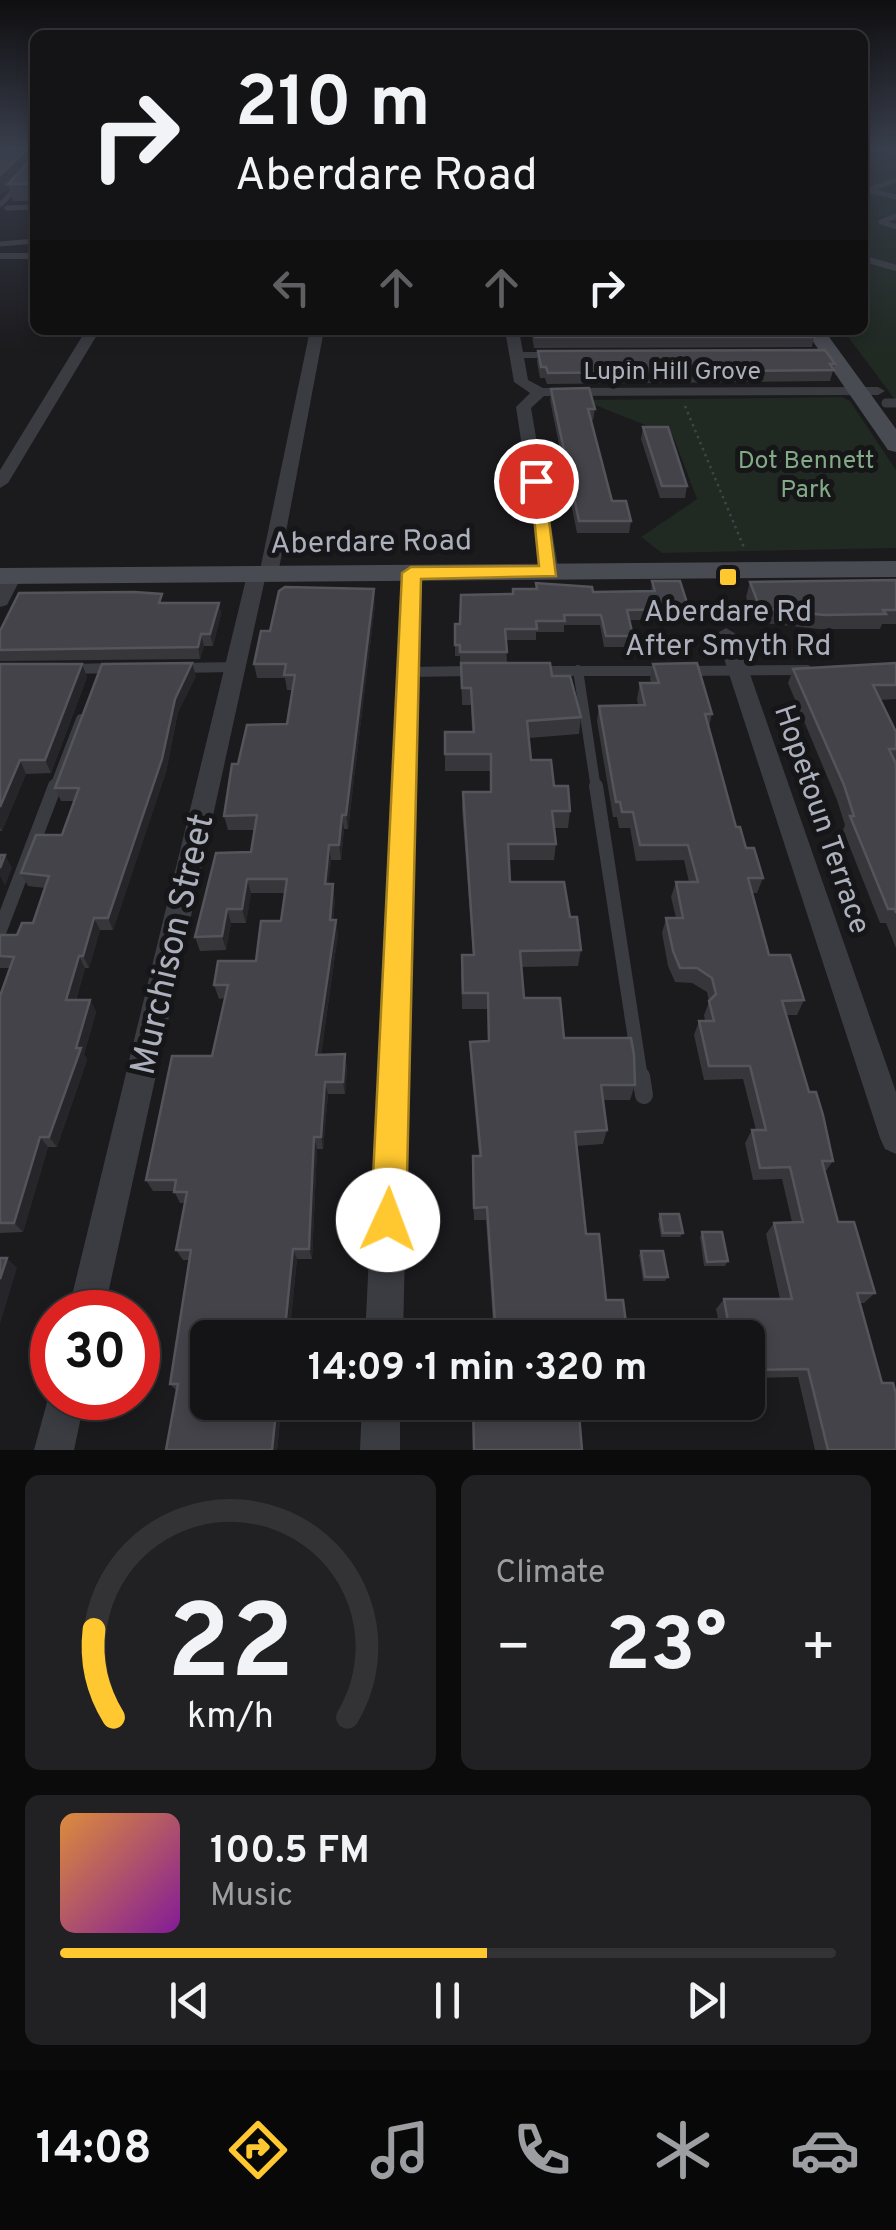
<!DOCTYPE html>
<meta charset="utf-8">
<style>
:root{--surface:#141416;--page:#212123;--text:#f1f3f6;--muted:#9d9ea1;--line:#333335;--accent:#ffc830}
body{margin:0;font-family:Overpass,sans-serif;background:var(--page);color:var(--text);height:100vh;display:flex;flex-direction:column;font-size:38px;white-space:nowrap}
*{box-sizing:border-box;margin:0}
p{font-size:32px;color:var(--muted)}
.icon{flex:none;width:55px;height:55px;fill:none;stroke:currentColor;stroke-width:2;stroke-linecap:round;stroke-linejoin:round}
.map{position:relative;height:1450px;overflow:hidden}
.side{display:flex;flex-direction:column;gap:25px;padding:25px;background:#0b0b0c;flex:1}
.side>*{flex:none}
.guide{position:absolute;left:30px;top:30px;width:838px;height:305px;border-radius:15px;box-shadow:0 5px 15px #0003,0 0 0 2px var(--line);background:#141416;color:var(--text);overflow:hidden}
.speed{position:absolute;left:30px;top:1290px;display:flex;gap:20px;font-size:50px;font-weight:700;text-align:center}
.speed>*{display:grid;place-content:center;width:130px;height:130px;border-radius:50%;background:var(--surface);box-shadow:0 5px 15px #0003,0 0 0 2px var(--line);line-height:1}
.speed .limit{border:15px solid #d22;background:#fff;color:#111}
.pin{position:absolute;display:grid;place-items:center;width:85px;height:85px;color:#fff;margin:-42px;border:5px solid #fff;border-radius:50%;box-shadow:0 2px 10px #0007}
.me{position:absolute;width:110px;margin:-55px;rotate:2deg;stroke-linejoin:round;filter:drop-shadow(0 0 8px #0008)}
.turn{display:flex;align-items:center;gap:35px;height:210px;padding:0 40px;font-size:45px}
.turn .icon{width:130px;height:130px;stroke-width:2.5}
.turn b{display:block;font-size:70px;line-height:85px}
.lanes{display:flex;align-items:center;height:95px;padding:0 40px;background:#0003;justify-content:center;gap:50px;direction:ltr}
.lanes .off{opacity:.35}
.big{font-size:75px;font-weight:700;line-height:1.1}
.side .card{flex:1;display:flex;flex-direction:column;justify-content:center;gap:15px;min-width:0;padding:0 35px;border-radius:15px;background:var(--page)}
.side .dial{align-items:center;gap:0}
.dial svg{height:260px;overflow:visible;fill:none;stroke:var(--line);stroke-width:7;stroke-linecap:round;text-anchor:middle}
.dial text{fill:var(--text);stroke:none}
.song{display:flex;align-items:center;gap:30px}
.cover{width:120px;height:120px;border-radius:15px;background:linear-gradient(135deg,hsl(30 70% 55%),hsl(290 70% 35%))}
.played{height:10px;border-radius:5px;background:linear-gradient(90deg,var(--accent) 55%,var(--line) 55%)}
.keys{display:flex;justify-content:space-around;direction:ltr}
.heat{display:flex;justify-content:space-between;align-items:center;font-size:55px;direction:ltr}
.side .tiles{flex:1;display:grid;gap:25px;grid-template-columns:1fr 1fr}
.card:last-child{grid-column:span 2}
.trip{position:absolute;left:190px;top:1320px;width:575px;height:100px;border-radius:15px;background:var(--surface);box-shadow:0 5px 15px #0003,0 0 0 2px var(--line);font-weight:700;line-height:100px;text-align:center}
.dock{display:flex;height:160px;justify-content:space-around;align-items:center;background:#080809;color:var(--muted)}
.dock .icon{width:70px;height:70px}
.dock .on{color:var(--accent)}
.dock b{font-size:45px;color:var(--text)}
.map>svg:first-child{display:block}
</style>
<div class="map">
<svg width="896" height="1450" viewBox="0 0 896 1450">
<rect width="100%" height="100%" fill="#1b1a1d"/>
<path fill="#202922" d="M863 149H896V401L843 330H862Z
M842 397 850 401 896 470V548L662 553 641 537 697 499 673 436 582 400Z"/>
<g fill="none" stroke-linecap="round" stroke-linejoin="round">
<path stroke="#41434a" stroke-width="2.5" stroke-dasharray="2.5 4" stroke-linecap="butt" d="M862 154 877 150
M685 406 745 550"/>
<path stroke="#3b3c42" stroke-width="5" d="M890 152 896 153
M867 190 896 197
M862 192 896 180
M1 204 35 167
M7 208 35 207
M896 216 881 222 896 227
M0 244 35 241"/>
<path stroke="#3b3c42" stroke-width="6" d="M862 258 896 268
M516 355H551"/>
<path stroke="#3b3c42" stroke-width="9" d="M886 403H896"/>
<path stroke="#3b3c42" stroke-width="10" d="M179 668 235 667
M69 669 116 668
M578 670 596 789
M540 671H667
M685 671 807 670
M409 672 472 671
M54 789 81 719"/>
<path stroke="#3b3c42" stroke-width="14" d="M596 786 641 1078
M0 930 55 786"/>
<path stroke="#3b3c42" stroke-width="18" d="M641 1076 644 1095"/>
<path fill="#3b3c42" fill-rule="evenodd" d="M0 253H35V259H0Z
M86 330H100L8 483 0 488V470Z
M310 330H324L278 574 276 578 265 579 104 1312H68L247 575 249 571 260 570Z
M505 330H519L528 380 543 388 878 387 885 391 878 395 544 396 531 408 559 572 550 578 541 572 516 407 530 393 514 382Z
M411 567 420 573 403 1338H365L402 573Z
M13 570 22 576 7 605 0 607V583L6 572Z
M726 628 736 634 896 1092V1154L885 1149 880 1138 716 634Z
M52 1384V1398H85L74 1450H34Z
M362 1402H400V1450H360Z"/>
<path fill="#494b53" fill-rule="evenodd" d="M805 330H824L896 429V452L888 450Z
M896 561V577L0 584V568Z"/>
</g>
<path fill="#37363b" d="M0 149H35V201H13L9 188 0 196Z
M531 330H810L814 337 812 347 534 348Z
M538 351 835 364 830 381 547 384 545 378H540L537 362Z
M551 389 595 409 593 420H591L612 501 631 521 629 533H577L550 400Z
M643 427 687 486 685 498H660L641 439Z
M896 580V624H882L880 629H818L756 622 746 597 750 582Z
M652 581 689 609 686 620H629L633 636 631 647H604L600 625H564V632H536V640H506L507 663H460V656H455V624H460L512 594 513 589H536V583L593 592 651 591Z
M164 603H219L221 614 213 646H204L200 659 0 661V650Z
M375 604 348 829H344L341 860H331L328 884 335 899 333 920 338 934 321 1055 347 1067 345 1094H328L323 1149H317L312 1259H297L289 1338H208L282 1402 277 1450H166L176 1390 170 1384 189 1260H183L176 1250 185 1203H180L174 1191H153L146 1180 212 1056 225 998 219 999 214 985 256 961 281 921 285 893H251L246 923H231L226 950 200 951 195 937 251 852 254 830H228L224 816 238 764 287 724 293 690H287L285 678H257L254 664 270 631Z
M461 663 552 676 581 717 579 734 529 738 531 760 554 786 570 811 568 828H554L556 844 554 860H509L510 882 570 917 581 950 578 966 522 967 524 998 564 1038 635 1085 630 1100H603L607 1130 603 1144 576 1146 586 1234 606 1300 628 1338H494L486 1220H474L472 1169 473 1156H479L470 1057V1042L488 1041 487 1009H462L461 971 473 955 462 809 463 792H490V771H445V732H472L471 705H462Z
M896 663V699L880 700 896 732V948L886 923H880L843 830 845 825 837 800 788 683 793 669Z
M0 664H82L87 677 51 773 26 774 2 831H0Z
M653 664 712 714 709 727 736 827 763 878 757 893H752L769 955 804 1000 797 1015H786L809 1092 833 1161 825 1172 838 1222 875 1293 864 1303H859L896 1450H815L798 1377 748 1378V1338H722L716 1309 724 1299H780L766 1234 774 1223 792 1222 782 1179 753 1180 745 1143 752 1130H756L743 1079 704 1080 694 1035 699 1021H705L704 1015 709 1002 707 992 692 983 675 982 668 966 662 933 666 918H676L671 897 676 882H689L684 860 636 861 630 828H619L617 817H613L597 721 599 706 638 705 637 699 640 683H651L650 679Z
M196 676 178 712 166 772 113 930H100L89 968H85L76 1000H90L96 1012 84 1054 87 1060 57 1147H48L23 1232 0 1233V996L10 968H0V935H17L33 923 45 888 28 886 21 873 62 835 75 801H61L55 788Z
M660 1214 683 1233 680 1237H661L658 1219Z
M702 1232 728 1261 725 1266H704L700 1237Z
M641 1251 668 1277 665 1281H643L639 1255Z"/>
<path fill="#262529" d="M27 149H32L35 161 8 184 9 188 0 196V175Z
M374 589 375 604 348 829 346 815Z
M219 603 221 614 213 646 210 634Z
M201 634 204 646 200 659 198 647Z
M192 663 196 676 178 712 166 772 113 930 108 918 175 699Z
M82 664 87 677 51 773 45 760Z
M20 760 26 774 2 831 0 827V807Z
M342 815 344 829 341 860 339 845Z
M329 845 331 860 327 899 325 884Z
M5 855 12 868 5 886 0 876V868Z
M247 879 251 893 246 923 242 909Z
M333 884 335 899 332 934 330 920Z
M227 909 231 923 226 950 222 936Z
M94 918 100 930 89 968 83 956Z
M336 920 338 934 319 1068 316 1055Z
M79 956 85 968 72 1012 66 1000Z
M90 1000 96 1012 84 1054 87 1060 57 1147 49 1137Z
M345 1054 347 1067 345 1094 343 1082Z
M325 1082 328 1094 323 1149 321 1137Z
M40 1137 48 1147 23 1232 14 1223Z
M314 1137 317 1149 312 1259 309 1249Z
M293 1249 297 1259 289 1338H284Z
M7 1258 17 1268 0 1324V1279Z
M277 1402H282L277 1450H272Z"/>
<path fill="#434349" stroke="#54545b" stroke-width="2.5" d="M0 149H27L0 175Z
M35 155V184H8Z
M533 330H810L814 337H535Z
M825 350 835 364H830L834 370 548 373 546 367H541L538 351Z
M589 388 595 409H588L612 501H626L631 521H579L551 389Z
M643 427H668L687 486H662Z
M896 580V610H883L886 614 824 615 760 608 750 582Z
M652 581H680L689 609 627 610 633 636H606L601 615H564L565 621H536L537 629H505L507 652H460V645H455V624H460L461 595 513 594V589H537L536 583 592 587 593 592 655 591Z
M285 587 374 589 346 815H342L339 845H329L325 884H333L330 920H336L316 1055 345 1054 343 1082H325L321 1137H314L309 1249H293L284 1338H208V1402H277L272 1450H166L178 1384H170L191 1250H176L187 1192H174L176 1180H146L172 1056H212L228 985H214L218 961H256L261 921H281L287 879H247L242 909H227L222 936 195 937 216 853 251 852 257 815 224 816 232 764H238L247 725 287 724 295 675H284L286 664H254L261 631H270L279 591Z
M134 592 162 594 159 603H219L210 634H201L198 647 0 650V631L19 593Z
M192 663 175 699 162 759 108 918H94L83 956H79L66 1000H90L76 1048H81L49 1137H40L14 1223H0V996L14 957 0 956V935H17L22 923H33L49 876 21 873 36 835H62L79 788H55L102 664Z
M461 663H550L552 676H570L581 717 527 721 531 760H551L554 786H568L570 811H552L556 844H508L510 882H564L570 917H577L581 950 520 951 524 998H560L564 1038H631L634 1055 635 1085H601L607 1130 575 1132 586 1234H599L606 1300H623L628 1338H496L487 1207 474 1208 473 1156H481L470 1042 489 1041 488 993H463L462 955H474L463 792H491V754H445V732H474L471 688H462Z
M697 663 712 714H705L736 827H740L746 848H754L763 878H748L769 955H790L804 1000 782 1001 809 1092H816L823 1115 833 1161H822L838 1222H854L875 1293H857L882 1383H893L896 1394V1450H828L808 1369 748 1370V1338H731L724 1299H792L774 1223 803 1222 790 1167 760 1168 752 1130H766L750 1066H709L699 1021H714L709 1001 716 994 712 978 697 968H680L673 951 666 918H683L676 882H698L688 845H640L633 812H622L620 802H616L599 706 645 705 640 683H659L653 664Z
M896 663V685H873L896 732V749H889L896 764V913L895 909H888L850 816H854L844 785 793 669Z
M0 664H82L45 760H20L0 807Z
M0 855H5L0 868Z
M660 1214H679L683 1233H663Z
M702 1232H722L728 1261 707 1262Z
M641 1251H663L668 1277H645Z
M0 1258H7L0 1279Z
M473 1402H578L582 1450H474Z"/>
<linearGradient id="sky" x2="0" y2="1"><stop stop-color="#0f0e10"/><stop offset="0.42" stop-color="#393e4c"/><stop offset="1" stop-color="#393e4c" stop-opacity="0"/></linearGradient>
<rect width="896" height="352" fill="url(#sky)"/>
<path fill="#ffc830" stroke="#a6821f" stroke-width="2.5" d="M530 477 544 481 556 576 421 579 406 1220 401 1232 388 1237 376 1232 371 1220 402 573 411 567 539 566Z"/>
<rect fill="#ffc830" stroke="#161518" stroke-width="4" x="718" y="567" width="20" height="20" rx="5"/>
<g text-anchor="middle" stroke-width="10" stroke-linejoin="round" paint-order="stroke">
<g font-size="25" fill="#acb0bd" stroke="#161518">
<text x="672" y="379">Lupin Hill Grove</text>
</g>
<g font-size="25" fill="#82aa87" stroke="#161518">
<text x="806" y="468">Dot Bennett<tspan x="806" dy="29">Park</tspan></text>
</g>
<g font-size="30" fill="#acb0bd" stroke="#161518">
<text transform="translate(371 541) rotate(-1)" y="10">Aberdare Road</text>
<text transform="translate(823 819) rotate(71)" y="10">Hopetoun Terrace</text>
</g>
<g font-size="30" fill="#acb0bd" stroke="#161518">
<text x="728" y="621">Aberdare Rd<tspan x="728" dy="34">After Smyth Rd</tspan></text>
</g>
<g font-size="35" fill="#acb0bd" stroke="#161518">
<text transform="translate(171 944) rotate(-77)" y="12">Murchison Street</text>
</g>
</g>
</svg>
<div class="speed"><div class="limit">30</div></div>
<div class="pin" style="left:536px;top:481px;background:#d93025"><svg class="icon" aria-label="arrive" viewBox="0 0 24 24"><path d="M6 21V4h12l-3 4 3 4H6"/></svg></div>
<svg class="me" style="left:388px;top:1220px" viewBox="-20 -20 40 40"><circle r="19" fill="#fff"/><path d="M0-13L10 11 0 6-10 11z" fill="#ffc830"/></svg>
<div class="trip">14:09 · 1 min · 320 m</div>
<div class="guide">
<div class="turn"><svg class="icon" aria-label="right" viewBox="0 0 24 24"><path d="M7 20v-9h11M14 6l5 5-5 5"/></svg><div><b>210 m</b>Aberdare Road</div></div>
<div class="lanes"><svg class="icon off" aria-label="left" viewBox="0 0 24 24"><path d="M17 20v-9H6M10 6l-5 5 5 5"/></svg><svg class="icon off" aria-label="ahead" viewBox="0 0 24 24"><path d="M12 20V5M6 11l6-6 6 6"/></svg><svg class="icon off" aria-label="ahead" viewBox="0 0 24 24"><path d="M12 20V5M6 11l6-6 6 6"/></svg><svg class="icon" aria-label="right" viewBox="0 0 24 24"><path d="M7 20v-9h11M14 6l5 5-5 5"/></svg></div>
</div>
</div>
<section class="side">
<div class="tiles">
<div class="card dial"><svg viewBox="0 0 100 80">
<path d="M14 69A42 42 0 1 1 86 69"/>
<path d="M14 69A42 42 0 0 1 8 42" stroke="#ffc830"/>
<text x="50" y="56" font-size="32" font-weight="700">22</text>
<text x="50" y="72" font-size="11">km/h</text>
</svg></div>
<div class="card"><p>Climate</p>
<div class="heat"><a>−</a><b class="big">23°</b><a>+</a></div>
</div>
<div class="card">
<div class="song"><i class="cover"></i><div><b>100.5 FM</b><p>Music</p></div></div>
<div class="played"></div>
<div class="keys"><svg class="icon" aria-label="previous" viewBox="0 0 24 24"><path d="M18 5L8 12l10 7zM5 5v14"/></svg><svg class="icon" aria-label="pause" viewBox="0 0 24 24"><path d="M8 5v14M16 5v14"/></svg><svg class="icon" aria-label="next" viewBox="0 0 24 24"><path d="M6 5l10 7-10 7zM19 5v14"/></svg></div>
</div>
</div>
</section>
<nav class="dock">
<b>14:08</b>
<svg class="icon on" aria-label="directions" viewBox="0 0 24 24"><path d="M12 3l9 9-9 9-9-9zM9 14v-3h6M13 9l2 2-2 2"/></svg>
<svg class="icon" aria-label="music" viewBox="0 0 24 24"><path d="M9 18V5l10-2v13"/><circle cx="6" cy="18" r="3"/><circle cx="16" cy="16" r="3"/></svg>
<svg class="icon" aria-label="phone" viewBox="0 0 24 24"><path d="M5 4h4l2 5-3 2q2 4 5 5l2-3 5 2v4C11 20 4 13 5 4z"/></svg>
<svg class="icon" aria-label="climate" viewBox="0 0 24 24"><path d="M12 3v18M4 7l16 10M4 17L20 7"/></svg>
<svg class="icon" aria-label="car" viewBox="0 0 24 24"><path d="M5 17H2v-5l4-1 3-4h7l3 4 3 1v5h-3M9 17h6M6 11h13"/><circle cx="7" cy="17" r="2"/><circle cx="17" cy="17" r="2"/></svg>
</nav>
